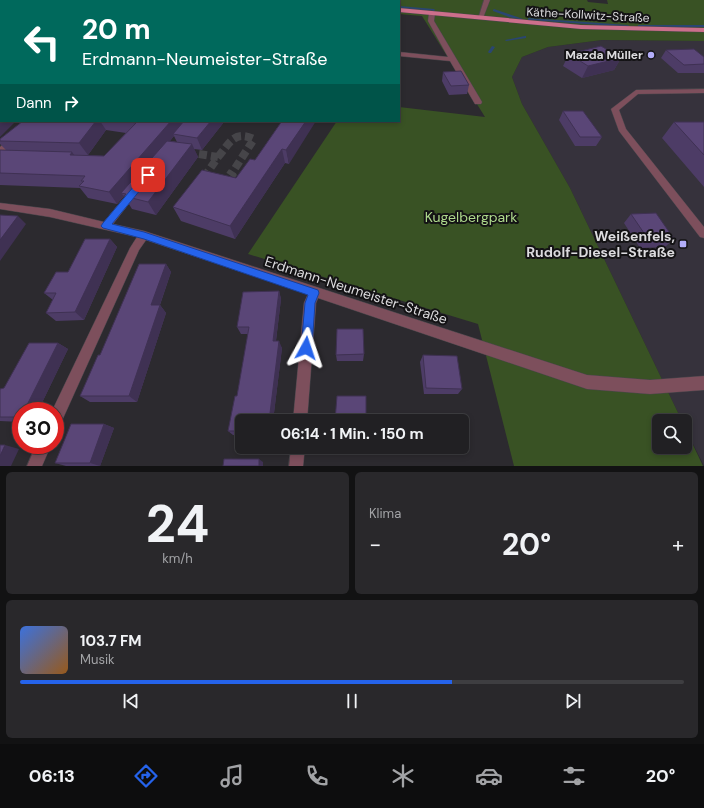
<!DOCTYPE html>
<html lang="de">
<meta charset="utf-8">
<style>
:root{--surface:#212023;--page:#29282b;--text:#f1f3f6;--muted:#a2a3a6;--line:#3e3e41;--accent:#2563eb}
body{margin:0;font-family:"DM Sans",sans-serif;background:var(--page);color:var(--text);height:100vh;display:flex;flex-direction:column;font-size:15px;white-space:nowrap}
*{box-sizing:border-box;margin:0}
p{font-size:13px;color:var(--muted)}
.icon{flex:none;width:22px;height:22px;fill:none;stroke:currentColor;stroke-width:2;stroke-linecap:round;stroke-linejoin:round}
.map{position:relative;height:466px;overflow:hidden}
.details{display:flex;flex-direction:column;gap:6px;padding:6px;background:#121213;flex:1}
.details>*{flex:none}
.banner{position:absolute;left:0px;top:0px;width:400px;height:122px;box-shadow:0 2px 6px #0003,0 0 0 1px var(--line);background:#00695c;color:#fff;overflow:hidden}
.buttons{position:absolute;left:652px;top:414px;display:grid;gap:8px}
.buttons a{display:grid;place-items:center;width:40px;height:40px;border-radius:6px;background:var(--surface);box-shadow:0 2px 6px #0003,0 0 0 1px var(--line);font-size:20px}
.speed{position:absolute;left:12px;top:402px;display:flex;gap:8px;font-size:20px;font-weight:700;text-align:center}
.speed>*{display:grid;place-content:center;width:52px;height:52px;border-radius:50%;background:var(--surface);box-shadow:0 2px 6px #0003,0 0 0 1px var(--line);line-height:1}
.speed .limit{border:6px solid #d22;background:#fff;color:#111}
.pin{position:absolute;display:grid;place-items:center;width:34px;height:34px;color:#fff;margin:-17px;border-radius:8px;box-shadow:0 2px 6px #0006}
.me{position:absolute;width:44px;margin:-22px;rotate:5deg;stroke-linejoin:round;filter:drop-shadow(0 0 3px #0008)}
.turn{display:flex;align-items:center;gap:14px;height:84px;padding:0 16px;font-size:18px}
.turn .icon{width:52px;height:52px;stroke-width:2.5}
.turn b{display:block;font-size:28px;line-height:34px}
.then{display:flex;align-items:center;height:38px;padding:0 16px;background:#0003;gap:8px;font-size:15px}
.big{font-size:30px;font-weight:700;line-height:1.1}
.details .widget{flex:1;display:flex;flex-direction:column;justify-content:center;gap:6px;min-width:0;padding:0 14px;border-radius:6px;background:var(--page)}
.details .dial{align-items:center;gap:0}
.dial b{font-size:52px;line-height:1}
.song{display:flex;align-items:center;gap:12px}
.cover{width:48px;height:48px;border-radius:6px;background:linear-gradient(135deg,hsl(220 70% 55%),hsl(30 70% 35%))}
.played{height:4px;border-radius:2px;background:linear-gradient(90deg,var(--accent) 65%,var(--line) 65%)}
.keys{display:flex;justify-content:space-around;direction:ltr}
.heat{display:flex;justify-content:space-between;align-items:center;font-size:22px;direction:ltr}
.details .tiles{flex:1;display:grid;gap:6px;grid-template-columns:1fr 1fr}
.widget:last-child{grid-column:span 2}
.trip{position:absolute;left:235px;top:414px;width:234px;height:40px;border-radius:6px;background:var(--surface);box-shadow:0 2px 6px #0003,0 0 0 1px var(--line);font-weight:700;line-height:40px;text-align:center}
.menu{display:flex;height:64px;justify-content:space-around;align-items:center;background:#0d0d0e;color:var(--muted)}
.menu .icon{width:28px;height:28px}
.menu .on{color:var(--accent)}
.menu b{font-size:18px;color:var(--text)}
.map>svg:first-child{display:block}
</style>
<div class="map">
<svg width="704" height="466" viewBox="0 0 704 466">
<rect width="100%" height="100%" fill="#2c2a2f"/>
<path fill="#36323c" d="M602 40 704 41V466L685 428V421H682L570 188 522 104 512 77 522 57 548 47Z"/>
<path fill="#395224" d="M332 0H587L588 2 608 4 607 0H704V41L602 40 548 47 522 57 512 77 522 104 570 188 682 421H659V447H685V428L703 466H514L478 324 248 254 337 121H399V107L485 117 422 16 399 14V1H330Z"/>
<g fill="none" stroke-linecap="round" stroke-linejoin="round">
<path fill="#2a4671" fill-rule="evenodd" d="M399 6 434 9 435 10 434 11 399 8Z
M494 9 523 19 522 20 509 17 493 11V10Z
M528 18 628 25 629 26 628 27 529 20H528Z
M638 25H704V27H638Z
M525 36H526V38L506 41 505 40Z
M492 46 495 47 491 53H489L488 52Z"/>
<path stroke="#464549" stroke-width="8" stroke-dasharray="8 4" stroke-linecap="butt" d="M199 154 218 157 207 173
M218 157C230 143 234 130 254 139L232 173"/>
<path stroke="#464549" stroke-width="10" stroke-dasharray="10 5" stroke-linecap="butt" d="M201 182 208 172
M222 188 233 172"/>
<defs>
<path id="minor" d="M484 0H490L483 18 478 19Z
M432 11 435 13 434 21 482 102 481 104H475L450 61 399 56V52L448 57 428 21 429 13Z
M704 89V93L638 94 619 110 626 129 704 227V238L700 237 619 131 611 109 636 90Z
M27 121H35L3 154 0 155V147Z
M135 187 138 188 140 190 138 192 113 224 144 231 587 375 650 380 704 376V390L650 394 587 389 318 298 316 303 307 421H293L304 303 308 294 146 240 139 250 60 425 55 427V411H52L130 248 137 237 50 217 0 209V203L50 209 104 222 132 188Z
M36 445H51L42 466H27Z
M291 447H305L303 466H289Z"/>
<path id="primary" d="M298 0H312L313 1H299Z
M399 8 581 25 704 28V32L581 29 399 12Z"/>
</defs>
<use href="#minor" stroke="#48464b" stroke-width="1"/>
<use href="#primary" stroke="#48464b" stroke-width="1"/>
<use href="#minor" fill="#7d4f5c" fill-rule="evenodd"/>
<use href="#primary" fill="#cc6f8b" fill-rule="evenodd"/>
</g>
<path fill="#4d3c66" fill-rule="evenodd" d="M666 50 704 57V73H678L661 58Z
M569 54 621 58 614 70 582 78 563 66Z
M443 72 469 85 467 94 449 95 442 81Z
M563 111 602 137 596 146H575L559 120Z
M23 121H227L224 122 202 150 194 149 198 157 156 215 132 209 124 196 117 204 88 198 80 188 0 185V150H6L0 144V139ZM106 130 126 133 104 156 75 155H88ZM174 136 177 142 170 141Z
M282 121 289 164 285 163 235 239 181 221 173 207 236 178 255 160Z
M674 122H704V187L662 138Z
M631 214 674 239 665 247 640 248 624 223Z
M110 239 117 247 84 320 56 321 46 313 53 300 44 293 68 272Z
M166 264 171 272 160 305 166 313 137 402H90L80 396Z
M279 291 281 299 276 341 282 348 273 421H242V436L233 435 228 431 237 396 248 334H241L237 327Z
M58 343 68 349 38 411H21V422L0 421V389L4 388Z
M364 354 363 361H337L336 355Z
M423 355 462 389 458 394H424L420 362Z
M104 424 114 428 100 466H66L55 463Z"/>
<path fill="#3f3153" d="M621 58 614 70 582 78 588 66Z
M1 114V121H16L0 137V115Z
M96 121H100L106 130 88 155 79 143Z
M171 121H187L173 134 174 136 126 194 121 193 124 196 117 204 109 192Z
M211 121H227L224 122 202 150 197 138Z
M306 121H316L289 164 286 150Z
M192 144 198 157 156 215 148 202Z
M282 149 285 163 235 239 230 226Z
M72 152 81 164 70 155Z
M18 216 26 224 0 261V240Z
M110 239 117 247 84 320 75 312Z
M166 264 171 272 157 313 151 305Z
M279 291 281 299 275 348 273 341Z
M160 305 166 313 137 402 129 396Z
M279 341 282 348 273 421H269Z
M58 343 68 349 38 411H24Z
M104 424 114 428 100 466 90 463Z
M5 445 19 449 11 466H0V456Z
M259 459 263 462V466H259Z"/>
<path fill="#5a4677" stroke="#3f3153" d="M601 46 621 58 588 66 569 54Z
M694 49 704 57V64L684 65 666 50Z
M461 71 469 85 451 86 443 72Z
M0 74H1V114L0 115Z
M563 111H583L602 137H580Z
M23 121H96L79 143 0 141V139Z
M122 121H171L109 192 79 186 84 181H81L85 176 0 173V150L72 152 70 155 104 156 136 123Z
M184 121H211L197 138 173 134Z
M282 121H306L286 150 282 149 230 226 173 207 202 170 236 178 250 159 255 160Z
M674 122H704V155Z
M167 141 192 144 148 202 124 196 126 194 121 193Z
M656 213 674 239H648L631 214Z
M0 215 18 216 0 240Z
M85 239H110L75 312 46 313 56 293H44L56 272H68Z
M139 264H166L151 305H160L129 396H80L98 355H100Z
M279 291 273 341H279L269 421H242V431H228L235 396H237L249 327H237L243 292Z
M337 329H363L364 354 336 355Z
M29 343H58L24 411H21V417H0V389L4 388Z
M423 355 457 356 462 389 426 388Z
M337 396H366V421H335Z
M71 424H104L90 463H55Z
M0 445H5L0 456Z
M224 459H259V466H223Z"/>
<path fill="#2563eb" stroke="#184099" d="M148 172 151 173V177L112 224 144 232 318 290 319 293 315 303 312 348 310 351 306 353 302 351 301 348 305 303 308 295 144 239 103 228 101 226 103 223 145 173Z"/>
<g fill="#b3adf9" stroke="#141315" stroke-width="1.5">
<circle cx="651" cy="55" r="4"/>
<rect x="679" y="240" width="8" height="8" rx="2"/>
</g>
<g text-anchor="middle" stroke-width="4" stroke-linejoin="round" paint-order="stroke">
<g font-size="12" fill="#dcdbde" stroke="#141315">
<text transform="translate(588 15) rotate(3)" y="4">Käthe-Kollwitz-Straße</text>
</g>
<g font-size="12" font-weight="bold" fill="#dcdbde" stroke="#141315" text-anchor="end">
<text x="643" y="59">Mazda Müller</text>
</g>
<g font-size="14" fill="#aed98c" stroke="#141315">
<text x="471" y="222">Kugelbergpark</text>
</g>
<g font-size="14" font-weight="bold" fill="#dcdbde" stroke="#141315" text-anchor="end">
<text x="675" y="241">Weißenfels,<tspan x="675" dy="16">Rudolf-Diesel-Straße</tspan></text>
</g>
<g font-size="14" fill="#dcdbde" stroke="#141315">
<text transform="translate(356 290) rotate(18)" y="5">Erdmann-Neumeister-Straße</text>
</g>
</g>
</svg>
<div class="buttons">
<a><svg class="icon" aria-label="search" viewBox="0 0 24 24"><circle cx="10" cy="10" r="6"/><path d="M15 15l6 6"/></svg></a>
</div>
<div class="speed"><div class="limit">30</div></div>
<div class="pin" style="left:148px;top:175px;background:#d93025"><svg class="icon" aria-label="arrive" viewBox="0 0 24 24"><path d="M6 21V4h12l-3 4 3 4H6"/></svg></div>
<svg class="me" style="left:306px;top:348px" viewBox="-20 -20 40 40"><path d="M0-17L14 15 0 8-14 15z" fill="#2563eb" stroke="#fff" stroke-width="4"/></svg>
<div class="trip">06:14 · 1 Min. · 150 m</div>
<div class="banner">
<div class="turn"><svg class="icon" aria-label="left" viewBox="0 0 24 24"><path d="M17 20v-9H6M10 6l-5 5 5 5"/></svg><div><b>20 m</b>Erdmann-Neumeister-Straße</div></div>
<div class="then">Dann<svg class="icon" aria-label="right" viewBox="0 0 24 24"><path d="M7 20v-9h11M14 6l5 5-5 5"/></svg></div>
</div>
</div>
<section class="details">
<div class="tiles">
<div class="widget dial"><b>24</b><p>km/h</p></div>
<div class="widget"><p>Klima</p>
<div class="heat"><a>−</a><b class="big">20°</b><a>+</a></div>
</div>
<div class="widget">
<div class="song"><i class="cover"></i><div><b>103.7 FM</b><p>Musik</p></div></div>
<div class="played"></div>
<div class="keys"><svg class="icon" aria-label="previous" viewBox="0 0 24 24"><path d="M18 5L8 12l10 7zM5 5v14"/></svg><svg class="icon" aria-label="pause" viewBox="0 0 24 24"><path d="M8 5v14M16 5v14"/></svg><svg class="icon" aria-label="next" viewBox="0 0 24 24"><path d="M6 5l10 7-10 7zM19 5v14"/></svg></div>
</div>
</div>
</section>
<nav class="menu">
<b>06:13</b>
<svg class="icon on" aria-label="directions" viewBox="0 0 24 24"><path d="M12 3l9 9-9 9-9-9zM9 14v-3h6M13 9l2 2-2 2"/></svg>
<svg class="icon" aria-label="music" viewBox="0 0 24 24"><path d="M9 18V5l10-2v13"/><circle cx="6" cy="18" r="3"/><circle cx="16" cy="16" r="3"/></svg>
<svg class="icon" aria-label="phone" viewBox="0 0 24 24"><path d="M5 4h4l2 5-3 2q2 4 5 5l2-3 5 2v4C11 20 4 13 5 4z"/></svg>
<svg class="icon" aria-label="climate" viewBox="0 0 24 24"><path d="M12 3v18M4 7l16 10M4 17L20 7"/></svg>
<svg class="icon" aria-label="car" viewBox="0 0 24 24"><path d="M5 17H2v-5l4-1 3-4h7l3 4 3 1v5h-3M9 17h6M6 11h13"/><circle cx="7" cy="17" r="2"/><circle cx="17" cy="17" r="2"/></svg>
<svg class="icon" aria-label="filters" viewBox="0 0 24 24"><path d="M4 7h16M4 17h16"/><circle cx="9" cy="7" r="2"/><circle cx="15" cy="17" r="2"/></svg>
<b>20°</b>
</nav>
